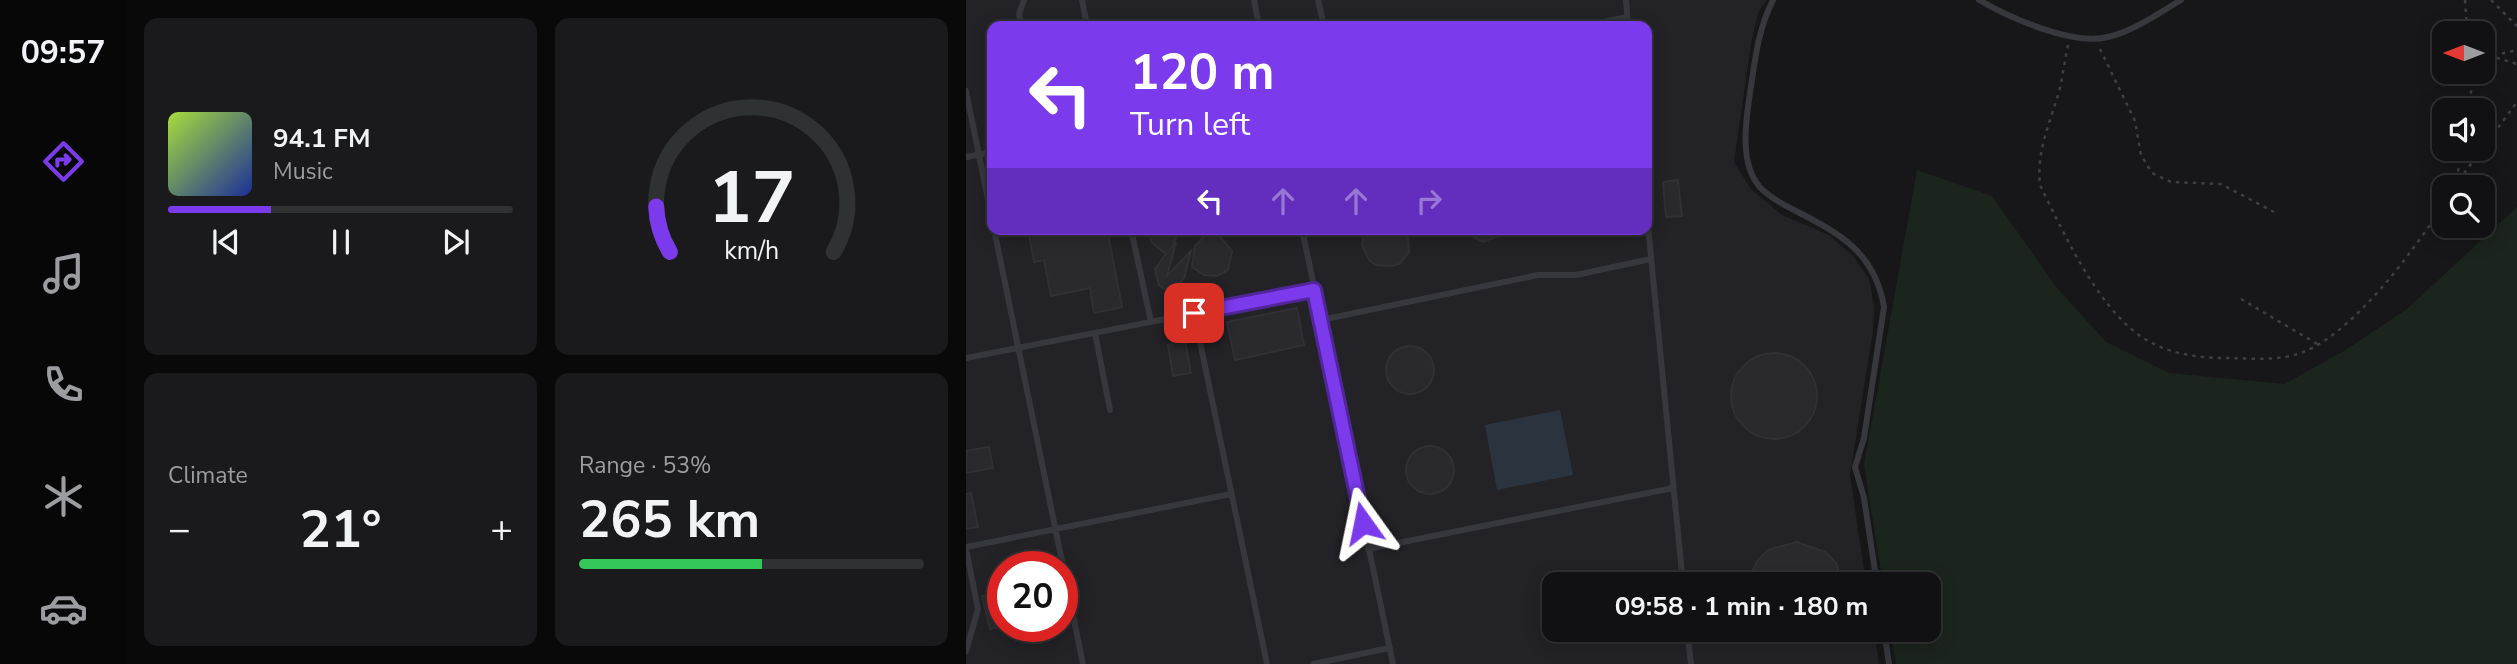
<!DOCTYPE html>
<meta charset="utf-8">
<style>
:root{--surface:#111113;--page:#1a1a1c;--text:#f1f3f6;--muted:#9c9da0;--line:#303133;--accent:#7c3aed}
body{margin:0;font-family:"Nunito Sans",sans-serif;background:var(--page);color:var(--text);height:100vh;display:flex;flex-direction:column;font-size:26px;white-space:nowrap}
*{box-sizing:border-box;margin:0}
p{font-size:23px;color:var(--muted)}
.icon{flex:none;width:38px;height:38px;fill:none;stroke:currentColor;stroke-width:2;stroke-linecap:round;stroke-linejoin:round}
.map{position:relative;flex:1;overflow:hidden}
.details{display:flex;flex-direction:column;gap:18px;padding:18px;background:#09090a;width:840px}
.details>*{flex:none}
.top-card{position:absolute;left:21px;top:21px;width:665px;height:214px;border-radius:14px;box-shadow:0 4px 18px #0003,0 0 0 2px var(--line);background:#7c3aed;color:#fff;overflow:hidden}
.needle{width:46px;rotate:270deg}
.tools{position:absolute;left:1466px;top:21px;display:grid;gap:14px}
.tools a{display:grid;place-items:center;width:63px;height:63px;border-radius:14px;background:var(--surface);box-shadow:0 4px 18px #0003,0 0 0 2px var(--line);font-size:35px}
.speed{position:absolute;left:21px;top:551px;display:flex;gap:14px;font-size:35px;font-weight:700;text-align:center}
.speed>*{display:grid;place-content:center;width:91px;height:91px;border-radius:50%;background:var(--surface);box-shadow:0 4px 18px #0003,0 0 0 2px var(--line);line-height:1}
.speed .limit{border:10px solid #d22;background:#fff;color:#111}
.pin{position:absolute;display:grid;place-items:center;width:60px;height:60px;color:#fff;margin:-30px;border-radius:14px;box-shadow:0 4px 10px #0006}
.me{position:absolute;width:77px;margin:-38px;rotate:348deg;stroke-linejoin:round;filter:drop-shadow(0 0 5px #0008)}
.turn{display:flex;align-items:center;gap:24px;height:147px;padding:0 28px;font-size:32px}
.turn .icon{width:91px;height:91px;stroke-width:2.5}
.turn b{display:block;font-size:49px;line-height:60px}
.lanes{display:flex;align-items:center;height:66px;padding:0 28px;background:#0003;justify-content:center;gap:35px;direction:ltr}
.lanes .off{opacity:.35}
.big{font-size:52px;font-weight:700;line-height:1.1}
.details .widget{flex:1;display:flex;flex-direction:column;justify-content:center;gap:10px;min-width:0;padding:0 24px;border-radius:14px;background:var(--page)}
.details .dial{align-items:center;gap:0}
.dial svg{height:182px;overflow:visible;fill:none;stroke:var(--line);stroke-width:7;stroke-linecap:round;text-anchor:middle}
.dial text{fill:var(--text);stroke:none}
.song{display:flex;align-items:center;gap:21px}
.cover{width:84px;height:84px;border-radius:10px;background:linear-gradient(135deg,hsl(80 70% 55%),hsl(230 70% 35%))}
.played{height:7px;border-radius:4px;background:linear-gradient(90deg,var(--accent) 30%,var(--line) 30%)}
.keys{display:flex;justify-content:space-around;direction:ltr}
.heat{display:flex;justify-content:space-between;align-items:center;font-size:38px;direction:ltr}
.charge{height:10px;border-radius:5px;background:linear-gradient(90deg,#34c759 53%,var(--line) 0)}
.details .tiles{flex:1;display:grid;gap:18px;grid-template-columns:repeat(2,1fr)}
.trip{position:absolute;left:576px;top:572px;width:399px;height:70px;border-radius:14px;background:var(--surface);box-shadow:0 4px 18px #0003,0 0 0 2px var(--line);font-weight:700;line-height:70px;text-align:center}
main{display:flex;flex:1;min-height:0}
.menu{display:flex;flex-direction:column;width:126px;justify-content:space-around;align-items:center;background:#070708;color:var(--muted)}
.menu .icon{width:49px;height:49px}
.menu .selected{color:var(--accent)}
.menu b{font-size:32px;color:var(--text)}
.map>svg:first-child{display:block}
</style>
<main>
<nav class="menu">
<b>09:57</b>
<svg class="icon selected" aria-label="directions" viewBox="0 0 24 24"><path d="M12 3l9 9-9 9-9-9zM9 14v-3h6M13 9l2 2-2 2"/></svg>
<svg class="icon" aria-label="music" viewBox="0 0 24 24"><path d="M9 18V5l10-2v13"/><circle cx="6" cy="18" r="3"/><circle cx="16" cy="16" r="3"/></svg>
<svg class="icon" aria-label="phone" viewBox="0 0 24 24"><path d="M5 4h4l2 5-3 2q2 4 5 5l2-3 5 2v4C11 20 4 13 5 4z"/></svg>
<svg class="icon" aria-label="climate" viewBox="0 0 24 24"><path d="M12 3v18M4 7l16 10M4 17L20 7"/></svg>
<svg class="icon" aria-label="car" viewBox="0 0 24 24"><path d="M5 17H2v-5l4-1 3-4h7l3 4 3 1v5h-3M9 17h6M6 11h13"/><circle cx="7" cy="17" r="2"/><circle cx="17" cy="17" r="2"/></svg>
</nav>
<section class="details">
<div class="tiles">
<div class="widget">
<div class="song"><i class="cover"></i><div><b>94.1 FM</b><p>Music</p></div></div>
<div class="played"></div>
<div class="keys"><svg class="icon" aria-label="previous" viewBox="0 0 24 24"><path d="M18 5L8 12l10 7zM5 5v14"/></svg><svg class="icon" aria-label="pause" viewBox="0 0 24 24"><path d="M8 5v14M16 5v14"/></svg><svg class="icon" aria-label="next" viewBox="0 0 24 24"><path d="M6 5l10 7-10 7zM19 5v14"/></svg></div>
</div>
<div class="widget dial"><svg viewBox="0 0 100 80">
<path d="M14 69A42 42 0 1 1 86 69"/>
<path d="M14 69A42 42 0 0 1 8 49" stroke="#7c3aed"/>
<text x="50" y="56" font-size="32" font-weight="700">17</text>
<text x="50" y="72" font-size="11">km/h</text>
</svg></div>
<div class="widget"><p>Climate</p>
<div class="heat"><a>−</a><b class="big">21°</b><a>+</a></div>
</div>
<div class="widget"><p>Range · 53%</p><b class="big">265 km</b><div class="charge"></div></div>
</div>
</section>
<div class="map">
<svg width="1551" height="664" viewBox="0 0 1551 664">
<rect width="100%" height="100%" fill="#171719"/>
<path fill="#232226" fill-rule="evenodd" d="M0 0H801L792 13 785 44 768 162 785 189 816 215 863 235 887 256 903 279 908 306 907 331 884 475 900 584H588V630H908L913 664H0ZM26 26H681V229H26ZM37 567H96V626H37Z"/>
<path fill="#1c241e" d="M951 170 1026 196 1091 288 1140 342 1203 373 1318 384 1378 351 1441 309 1551 207V664H930L924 630H962V584H917L898 465Z"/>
<path fill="#2b343e" d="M594 410 607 475 531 490 519 425Z"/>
<path fill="#2a292d" stroke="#313035" stroke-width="2" d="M712 180 716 216 700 217 697 182Z
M62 229H141L156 307 128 313 124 288 85 296 78 260 68 262Z
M181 229H214L205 249 210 242 201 276 225 251 218 278 212 285 198 289 193 285 189 269 200 254 186 243Z
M245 229H248L266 251 262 270 251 276 238 275 226 267 229 246Z
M399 229H441L443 252 433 264 425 266 410 265 403 260 396 245Z
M493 229H551L517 242Z
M331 308 338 345 269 360 261 322Z
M218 334 225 373 207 376 202 345 206 344 207 336Z
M420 370a24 24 0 1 1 48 0a24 24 0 1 1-48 0Z
M765 396a43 43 0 1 1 86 0a43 43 0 1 1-86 0Z
M440 470a24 24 0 1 1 48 0a24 24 0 1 1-48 0Z
M23 447 27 468 0 473V451Z
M5 493 12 527 0 529V494Z
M831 542 859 552 870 563 877 584H781L791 561 802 550Z
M32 592 37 626 24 629 16 596Z"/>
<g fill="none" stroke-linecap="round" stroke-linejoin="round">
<path stroke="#3d3f45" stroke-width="2.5" stroke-dasharray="3.5 5" stroke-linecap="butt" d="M1499 0 1501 30 1504 33
M1525 0 1551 26
M1102 45C1099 59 1097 74 1094 88 1085 121 1070 150 1074 185 1097 232 1130 304 1173 335 1198 353 1229 358 1259 358 1281 358 1306 361 1328 355 1383 341 1449 249 1479 202
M1517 48 1525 56 1551 64
M1134 49 1169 121 1175 155 1186 173 1205 182 1255 184 1308 212
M1517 68 1525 56 1551 50
M1500 110 1508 81 1514 72
M1517 148 1551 102
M1491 180 1495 149
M1488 187 1516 149
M1275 299 1353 345"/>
<path stroke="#37383e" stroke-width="6" d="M116 0 121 26
M288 0 293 26
M352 0 358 26
M660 0 662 26
M807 0C792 29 789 60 784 93 780 119 774 158 790 182 797 194 816 204 828 210 875 234 909 253 918 307L898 438 889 467 898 498 911 584
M1013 0C1044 18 1107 46 1142 37 1168 31 1193 13 1215 0
M56 26 53 14 58 0
M620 26 661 17
M0 91 26 219
M0 157 26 152
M681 216 717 584
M28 229 117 664
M165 229 185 322
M336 229 427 664
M228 313 301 664
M355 320 572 275H610L685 259
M129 333 144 410
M0 358 348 290
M0 547 265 494
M0 549 12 609 0 651
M402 549 707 488
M721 630 725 664
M918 630 923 664
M347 664 423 648"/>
</g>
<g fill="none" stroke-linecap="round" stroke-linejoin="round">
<defs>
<path id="route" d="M228 313 348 290 397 523"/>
</defs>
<use href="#route" stroke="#51269a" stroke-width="18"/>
<use href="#route" stroke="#7c3aed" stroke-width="12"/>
</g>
</svg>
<div class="tools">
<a><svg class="needle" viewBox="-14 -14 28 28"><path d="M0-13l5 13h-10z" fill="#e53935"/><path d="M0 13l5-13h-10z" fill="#9c9da0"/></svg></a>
<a><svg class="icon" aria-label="sound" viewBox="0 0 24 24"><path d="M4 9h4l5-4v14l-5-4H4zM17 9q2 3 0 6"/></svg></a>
<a><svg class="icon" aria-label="search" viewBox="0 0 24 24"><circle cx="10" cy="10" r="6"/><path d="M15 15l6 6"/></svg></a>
</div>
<div class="speed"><div class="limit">20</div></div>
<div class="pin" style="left:228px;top:313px;background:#d93025"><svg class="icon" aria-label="arrive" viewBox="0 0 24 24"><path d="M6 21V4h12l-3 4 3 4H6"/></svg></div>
<svg class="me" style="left:397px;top:523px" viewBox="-20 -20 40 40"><path d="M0-17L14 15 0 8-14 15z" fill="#7c3aed" stroke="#fff" stroke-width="4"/></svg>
<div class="trip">09:58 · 1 min · 180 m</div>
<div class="top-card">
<div class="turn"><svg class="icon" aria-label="left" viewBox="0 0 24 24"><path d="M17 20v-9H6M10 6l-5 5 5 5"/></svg><div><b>120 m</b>Turn left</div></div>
<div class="lanes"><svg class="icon" aria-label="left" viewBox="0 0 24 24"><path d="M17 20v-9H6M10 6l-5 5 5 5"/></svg><svg class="icon off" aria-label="ahead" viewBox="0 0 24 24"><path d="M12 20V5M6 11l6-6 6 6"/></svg><svg class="icon off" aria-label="ahead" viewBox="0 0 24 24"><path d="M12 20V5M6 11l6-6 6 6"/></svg><svg class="icon off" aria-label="right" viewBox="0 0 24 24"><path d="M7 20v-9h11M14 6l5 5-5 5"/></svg></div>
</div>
</div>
</main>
